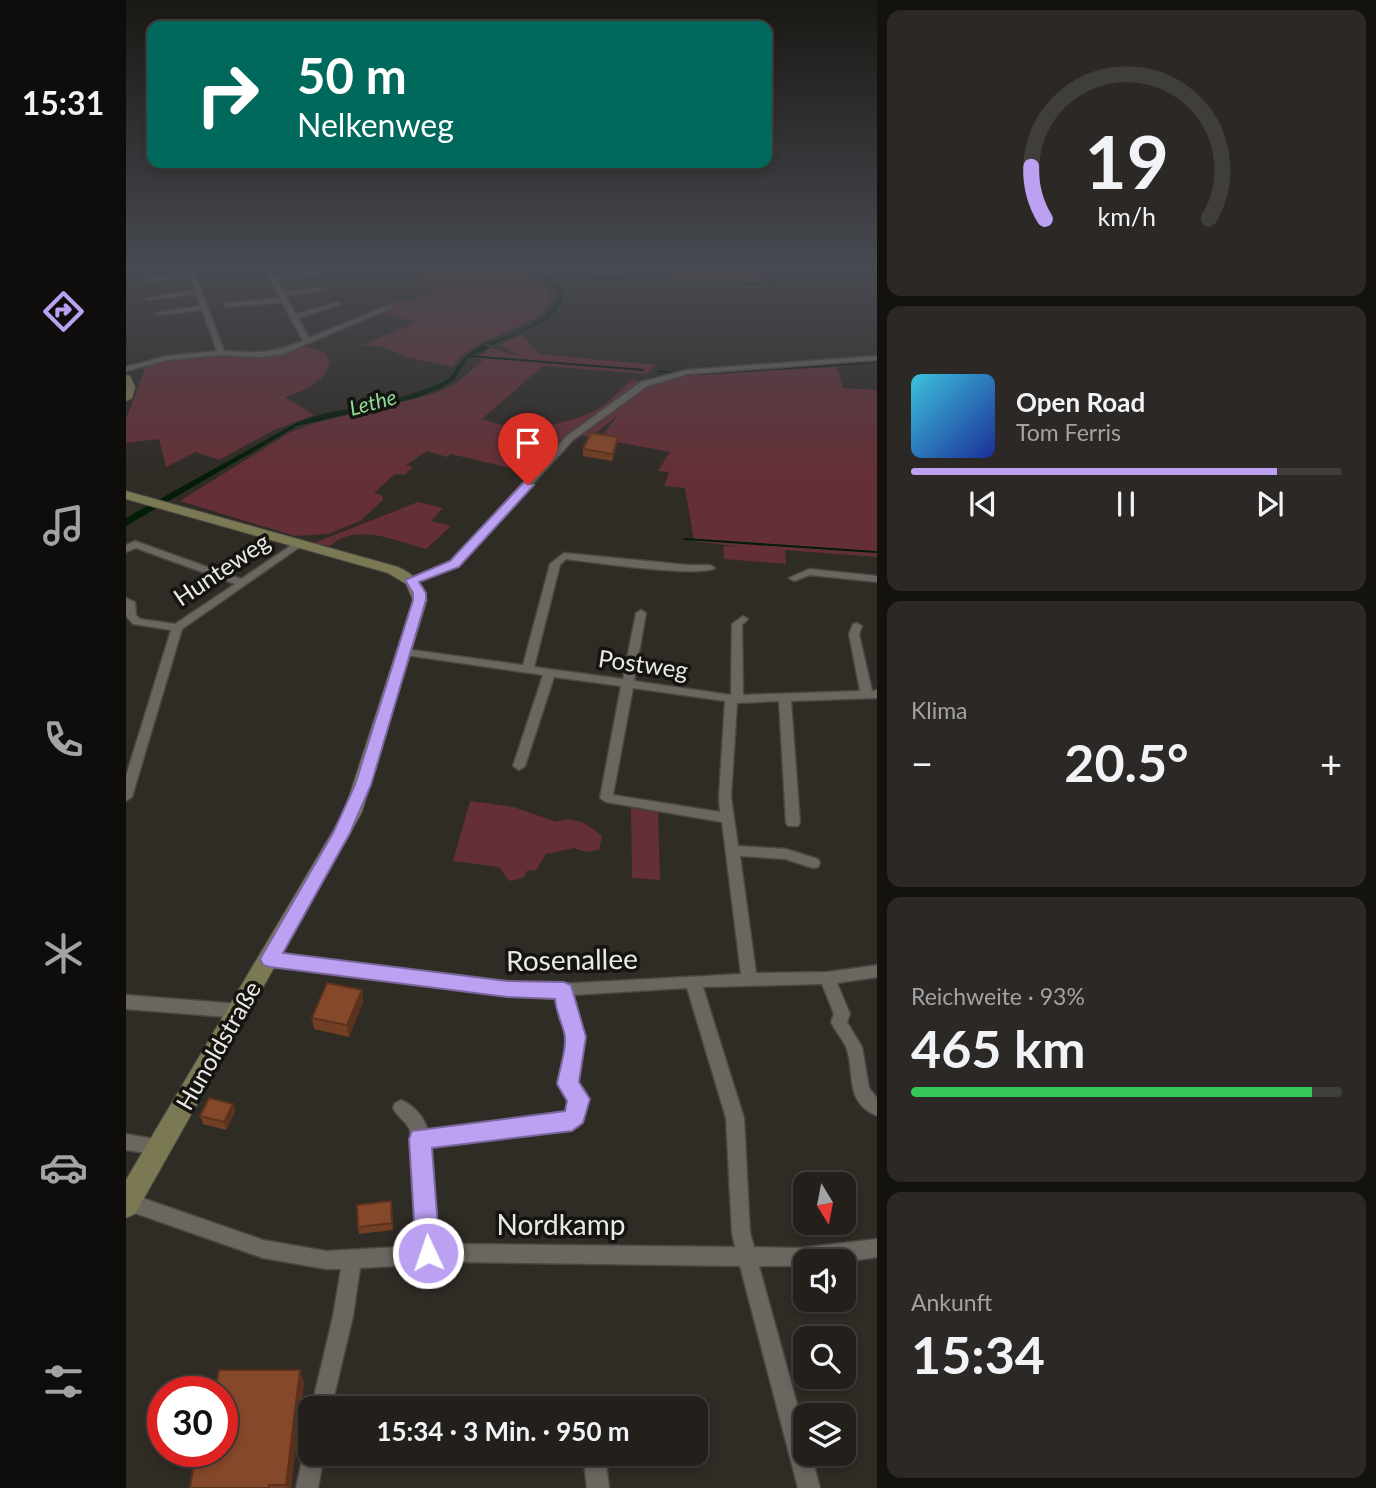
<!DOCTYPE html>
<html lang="de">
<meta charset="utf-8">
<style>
:root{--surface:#23201c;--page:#2b2825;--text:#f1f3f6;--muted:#a3a3a3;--line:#403e3b;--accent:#bca0f2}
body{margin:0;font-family:Lato,sans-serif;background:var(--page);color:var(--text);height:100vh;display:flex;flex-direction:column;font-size:26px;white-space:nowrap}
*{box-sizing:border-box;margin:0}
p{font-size:23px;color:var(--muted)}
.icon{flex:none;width:38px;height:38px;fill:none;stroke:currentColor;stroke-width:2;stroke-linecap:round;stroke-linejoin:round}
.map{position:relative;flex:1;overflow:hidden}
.sheet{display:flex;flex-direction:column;gap:10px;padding:10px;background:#13120f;width:499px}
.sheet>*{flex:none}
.hud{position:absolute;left:21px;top:21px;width:625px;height:147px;border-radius:14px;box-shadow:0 4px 10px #0003,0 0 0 2px var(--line);background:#00695c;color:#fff;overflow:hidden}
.needle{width:46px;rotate:170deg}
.tools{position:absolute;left:667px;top:1172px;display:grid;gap:14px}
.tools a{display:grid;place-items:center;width:63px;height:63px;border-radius:14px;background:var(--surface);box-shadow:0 4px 10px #0003,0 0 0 2px var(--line);font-size:35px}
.speed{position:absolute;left:21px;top:1376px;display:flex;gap:14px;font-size:35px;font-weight:700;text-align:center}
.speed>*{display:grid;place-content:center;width:91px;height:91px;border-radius:50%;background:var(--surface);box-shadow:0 4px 10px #0003,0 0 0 2px var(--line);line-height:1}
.speed .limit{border:10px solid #d22;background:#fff;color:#111}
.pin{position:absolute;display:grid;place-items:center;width:60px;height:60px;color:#fff;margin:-72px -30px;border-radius:50% 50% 50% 0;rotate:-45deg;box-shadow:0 0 7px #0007}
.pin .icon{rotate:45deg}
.me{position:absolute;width:77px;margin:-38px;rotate:357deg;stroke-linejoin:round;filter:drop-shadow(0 0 5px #0008)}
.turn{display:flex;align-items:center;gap:24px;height:147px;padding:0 35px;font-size:32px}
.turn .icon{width:91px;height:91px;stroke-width:2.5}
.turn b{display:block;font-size:49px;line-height:60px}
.big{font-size:52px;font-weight:700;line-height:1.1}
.sheet .card{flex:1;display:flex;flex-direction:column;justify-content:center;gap:10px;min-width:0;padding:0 24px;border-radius:14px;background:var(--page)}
.sheet .dial{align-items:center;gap:0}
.dial svg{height:182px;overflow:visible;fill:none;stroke:var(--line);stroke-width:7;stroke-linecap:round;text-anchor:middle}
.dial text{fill:var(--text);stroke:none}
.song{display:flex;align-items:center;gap:21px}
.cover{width:84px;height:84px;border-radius:10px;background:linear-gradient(135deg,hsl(190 70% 55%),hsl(230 70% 35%))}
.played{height:7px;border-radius:4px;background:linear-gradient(90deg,var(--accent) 85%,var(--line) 85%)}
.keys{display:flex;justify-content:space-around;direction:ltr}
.heat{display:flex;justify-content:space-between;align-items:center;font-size:38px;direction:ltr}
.charge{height:10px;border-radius:5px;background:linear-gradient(90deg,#34c759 93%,var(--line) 0)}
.trip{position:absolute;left:172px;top:1396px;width:410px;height:70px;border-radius:14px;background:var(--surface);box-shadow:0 4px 10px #0003,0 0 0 2px var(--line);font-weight:700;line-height:70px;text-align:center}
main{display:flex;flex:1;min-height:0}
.tab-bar{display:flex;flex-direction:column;width:126px;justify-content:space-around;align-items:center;background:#0e0d0b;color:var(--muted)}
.tab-bar .icon{width:49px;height:49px}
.tab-bar .active{color:var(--accent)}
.tab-bar b{font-size:32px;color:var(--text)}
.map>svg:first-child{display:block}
</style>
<main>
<nav class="tab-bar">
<b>15:31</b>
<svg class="icon active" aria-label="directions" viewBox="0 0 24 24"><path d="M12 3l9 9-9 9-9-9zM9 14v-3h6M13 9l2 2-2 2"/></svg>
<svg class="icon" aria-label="music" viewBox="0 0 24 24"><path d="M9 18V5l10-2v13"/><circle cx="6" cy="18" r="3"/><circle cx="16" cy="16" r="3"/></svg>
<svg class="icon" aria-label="phone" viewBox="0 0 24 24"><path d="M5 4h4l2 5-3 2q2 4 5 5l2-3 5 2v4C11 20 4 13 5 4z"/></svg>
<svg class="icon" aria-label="climate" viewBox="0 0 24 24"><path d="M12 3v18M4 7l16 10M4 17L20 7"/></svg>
<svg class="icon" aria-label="car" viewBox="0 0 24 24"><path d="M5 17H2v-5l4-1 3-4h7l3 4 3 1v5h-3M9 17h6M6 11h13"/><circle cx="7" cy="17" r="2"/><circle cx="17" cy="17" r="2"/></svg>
<svg class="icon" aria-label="filters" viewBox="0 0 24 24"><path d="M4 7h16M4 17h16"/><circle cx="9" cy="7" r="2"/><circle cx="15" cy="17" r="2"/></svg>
</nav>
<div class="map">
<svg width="752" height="1488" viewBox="0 0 752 1488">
<rect width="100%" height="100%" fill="#2f2b25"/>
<path fill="#652f37" d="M286 266C320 266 405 255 422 292 427 303 418 312 409 318 383 335 345 339 327 367L280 357 254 346H234L290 322 255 313 261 302H281L307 293Z
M540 266H652L630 283 543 280Z
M396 335 413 354 530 365 520 374 417 366 356 419C392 433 438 427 472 409 484 402 495 389 505 380L514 381 441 438 409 474 325 454 321 457 301 451 280 465 287 467 278 475 269 474 248 493 256 495 257 500 234 521 202 534 169 536 54 501 163 433 189 423 307 394 331 383 357 360 349 358 365 348 394 356 373 345Z
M175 345 198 352 204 362C199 383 178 390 159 397L188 415 148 430 93 460 70 452 40 467 33 439 0 443V419L21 363 92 353 134 355Z
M711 367 717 388 751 390V557L659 550 660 564 598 559 597 546 615 547 568 541 559 488 538 486 543 472 532 471 544 452 474 439 492 415 465 437 454 435 516 386 553 375Z
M292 502 317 508 305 521 325 526 300 549C269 541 231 522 204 546L188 543Z
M344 801 388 807 430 822C448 814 462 825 476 836L473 850 460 852 448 848 420 854 410 870 401 871 397 878 383 881 373 867 327 861Z
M505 808 532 812 534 880 506 878Z"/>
<path fill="#021c06" d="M388 266C407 266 424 274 437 288V302L422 320 366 345 361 343C383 337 434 319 431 291L414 276Z
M357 344 364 348 342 357 328 380 317 387 290 398 171 426 0 526V518L172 422 196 414 264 401 311 385 323 378 340 356Z"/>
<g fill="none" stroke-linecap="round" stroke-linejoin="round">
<path stroke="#021c06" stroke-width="2" d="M423 277 633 284
M644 284 664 274 752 268
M0 338V343
M343 356 518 370
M533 371 547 373
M573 374 752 362
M558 375H563
M559 539 750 552"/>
<defs>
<path id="street" d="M15 266H21L24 277 63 274 60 266 67 268 102 266 68 271 98 351C132 353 145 354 177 341L156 302 101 307 98 305 101 303 154 298 137 266H143L149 276 191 272 194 274 151 280 157 292 198 287 201 289 159 296 170 314 212 302 215 304 172 318 183 338 262 306 267 307 157 354 134 357 95 355 41 360 0 371V367L41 356 91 351 76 310 32 315 29 313 75 306 70 294 23 300 20 298 69 290 64 277 22 281 19 279Z
M752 356V360L561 374 521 386 447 440 332 566 290 582 286 583 281 580 324 562 441 436 515 382 561 370Z
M9 541 115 579 170 542 173 541 178 544 56 629 6 797 0 801V776L45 630 7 624 0 616V598L9 602 10 615 14 619 49 624 109 584 10 548 0 552V545Z
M438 553 562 565H584L589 568C574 578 465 562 440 559L434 565 408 667 497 679 510 613 515 610 520 613 508 681 605 695 606 624 617 616 622 619 616 625 617 695 734 691 723 634 727 624 731 623 736 626 733 634 746 691 752 690V698L665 701 674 823 672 826H662L660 823 653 701 611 703 605 797 612 846 660 849 692 859 694 863 692 867 687 868 659 859 614 856 630 973 701 972 752 965V977L711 983 724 1014 721 1022 736 1047 743 1088 752 1099V1116C717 1103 730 1072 720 1047 716 1038 709 1031 705 1022L708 1014 696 984 577 987 618 1118 624 1233 628 1247 674 1248 752 1239V1257L715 1262H679V1266H633L679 1433V1454H685L694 1488H672L614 1266 339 1262 234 1268 227 1316 205 1409H185L207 1316 215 1269H200L137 1258 0 1210V1194L2 1193 137 1240 200 1251 292 1246 284 1130C280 1121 271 1117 267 1108L269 1103 275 1100C289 1106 297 1116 302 1130L440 1114 444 1100 434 1084 439 1061 440 1028 434 1020 431 996 413 997 144 965 139 963 136 959 139 955 144 953 413 985 615 974 596 822 480 802 474 798 495 686 428 677 399 766 393 770 387 766 417 675 279 655 273 652 279 649 397 665 424 564ZM507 688 599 701 593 797 594 812 487 795ZM561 988 600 1118 606 1233 609 1247 339 1244 311 1245 303 1146 452 1127 461 1099 451 1082 455 1061 456 1025 449 1017 446 995Z
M683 569 752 576V582L684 575 668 581 663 578Z
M0 995 113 1004 119 1006 121 1011 119 1016 113 1018 0 1009Z
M0 1134 40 1141 43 1147 40 1153 34 1155 0 1150Z
M184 1445V1454H198L192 1488H170L179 1446Z
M457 1454H479L483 1488H461Z"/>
<path id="secondary" d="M0 375 4 376 9 387 6 398 0 401Z
M0 491 272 567C287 574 298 583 301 600L236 812 9 1214 0 1218V1180L218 812 287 600 280 584 262 573 0 499Z"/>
</defs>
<use href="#street" stroke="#4a4642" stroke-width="3"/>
<use href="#secondary" stroke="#4a4642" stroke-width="2"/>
<use href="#street" fill="#6b665f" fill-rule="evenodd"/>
<use href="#secondary" fill="#7a7953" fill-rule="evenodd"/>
</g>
<path fill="#723e24" d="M492 437 491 443 486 461 457 456V449Z
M236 990 237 1002 223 1037 188 1029 186 1018Z
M107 1104 109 1112 100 1130 77 1124 74 1116Z
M266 1208 267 1230 233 1234 232 1227Z
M178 1382 165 1488H64Z"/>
<path fill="#5d321d" d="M236 990 237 1002 223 1037 221 1025Z
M107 1104 109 1112 100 1130 98 1122Z
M174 1370 178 1382 165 1488H161L160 1485Z"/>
<path fill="#85482a" stroke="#5d321d" stroke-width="2" d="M465 433 492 437 487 454 457 449Z
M201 983 236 990 221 1025 186 1018Z
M83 1098 107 1104 98 1122 74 1116Z
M265 1201 266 1223 232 1227 231 1205Z
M93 1370H174L160 1485H143V1488H64L70 1451H96V1391H89Z"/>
<linearGradient id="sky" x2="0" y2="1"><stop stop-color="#1a1814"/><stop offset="0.56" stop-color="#474a51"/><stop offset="1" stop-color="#474a51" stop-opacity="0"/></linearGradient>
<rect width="752" height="475" fill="url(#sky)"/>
<path fill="#bca0f2" stroke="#7a689d" stroke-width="2" d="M398 482 408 485 333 567 293 582 300 593V600L245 785 224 833 157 953 381 981 438 982 445 985 460 1037 453 1082 464 1099 457 1123 446 1131 306 1148 314 1253 311 1262 302 1265 293 1262 290 1253 283 1139 286 1131 439 1111 441 1101 431 1084C433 1070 442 1046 438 1032 435 1021 430 1011 429 999L381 997 144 967 137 965 134 959 207 833 229 785 287 600V593L279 580 324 561Z"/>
<g text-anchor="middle" stroke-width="7" stroke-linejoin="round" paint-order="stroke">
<g font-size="21" font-style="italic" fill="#8edc96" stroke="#151411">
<text transform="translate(247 403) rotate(-15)" y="7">Lethe</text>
</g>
<g font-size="24" fill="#ebe9e5" stroke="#151411">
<text transform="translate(96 570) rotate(-34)" y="8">Hunteweg</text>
<text transform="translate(517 665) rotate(8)" y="8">Postweg</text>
<text transform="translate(93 1046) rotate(-60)" y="8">Hunoldstraße</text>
</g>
<g font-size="28" fill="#ebe9e5" stroke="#151411">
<text transform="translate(446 960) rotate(-1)" y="10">Rosenallee</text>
<text x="435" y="1235">Nordkamp</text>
</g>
</g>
</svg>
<div class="tools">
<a><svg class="needle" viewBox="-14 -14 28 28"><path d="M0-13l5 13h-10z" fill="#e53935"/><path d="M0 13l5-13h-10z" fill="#a3a3a3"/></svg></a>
<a><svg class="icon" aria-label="sound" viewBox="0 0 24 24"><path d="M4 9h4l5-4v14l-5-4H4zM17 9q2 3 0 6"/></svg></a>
<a><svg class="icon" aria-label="search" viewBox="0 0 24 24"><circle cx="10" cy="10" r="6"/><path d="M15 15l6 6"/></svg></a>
<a><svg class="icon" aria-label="layers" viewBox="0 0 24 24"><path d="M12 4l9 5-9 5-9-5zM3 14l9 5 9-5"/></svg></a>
</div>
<div class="speed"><div class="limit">30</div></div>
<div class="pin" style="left:402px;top:485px;background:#d93025"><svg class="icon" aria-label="arrive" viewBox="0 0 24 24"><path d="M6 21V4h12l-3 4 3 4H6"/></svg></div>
<svg class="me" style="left:302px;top:1253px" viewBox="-20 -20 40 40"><circle r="17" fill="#bca0f2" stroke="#fff" stroke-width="3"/><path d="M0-11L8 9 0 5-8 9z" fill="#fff"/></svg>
<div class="trip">15:34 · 3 Min. · 950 m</div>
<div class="hud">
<div class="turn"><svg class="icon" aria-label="right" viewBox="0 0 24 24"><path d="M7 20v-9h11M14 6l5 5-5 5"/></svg><div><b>50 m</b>Nelkenweg</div></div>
</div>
</div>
<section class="sheet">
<div class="card dial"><svg viewBox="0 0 100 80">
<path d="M14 69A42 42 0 1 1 86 69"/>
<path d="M14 69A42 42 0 0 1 8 46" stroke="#bca0f2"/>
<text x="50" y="56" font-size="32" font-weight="700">19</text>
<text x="50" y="72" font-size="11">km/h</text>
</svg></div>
<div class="card">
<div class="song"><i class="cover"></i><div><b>Open Road</b><p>Tom Ferris</p></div></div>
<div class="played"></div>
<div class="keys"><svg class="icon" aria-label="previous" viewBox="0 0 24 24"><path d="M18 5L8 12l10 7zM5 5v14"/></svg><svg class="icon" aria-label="pause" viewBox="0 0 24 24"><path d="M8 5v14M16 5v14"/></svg><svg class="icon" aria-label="next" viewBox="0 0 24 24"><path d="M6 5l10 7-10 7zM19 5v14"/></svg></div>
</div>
<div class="card"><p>Klima</p>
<div class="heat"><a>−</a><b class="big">20.5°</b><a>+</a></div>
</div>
<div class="card"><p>Reichweite · 93%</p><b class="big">465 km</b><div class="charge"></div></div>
<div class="card"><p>Ankunft</p><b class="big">15:34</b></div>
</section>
</main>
